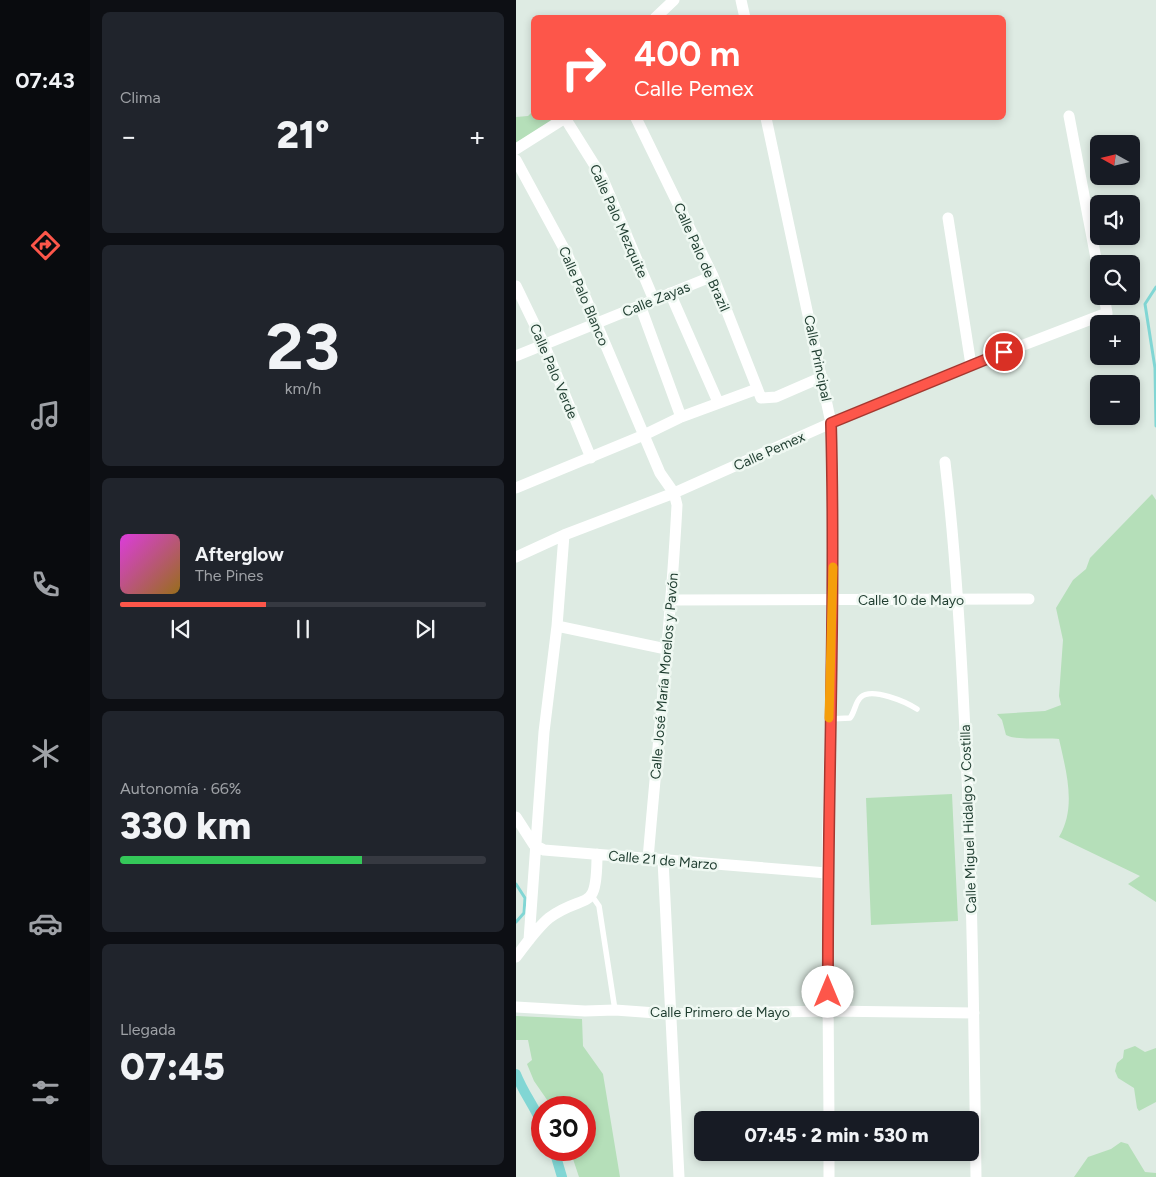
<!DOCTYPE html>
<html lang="es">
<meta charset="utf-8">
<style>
:root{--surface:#171b24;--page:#20242c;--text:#f1f3f6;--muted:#9ea1a6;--line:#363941;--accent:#fd564a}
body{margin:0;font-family:Figtree,sans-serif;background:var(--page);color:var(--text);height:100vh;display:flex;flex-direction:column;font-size:19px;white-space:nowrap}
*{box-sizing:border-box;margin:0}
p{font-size:16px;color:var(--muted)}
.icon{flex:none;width:28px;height:28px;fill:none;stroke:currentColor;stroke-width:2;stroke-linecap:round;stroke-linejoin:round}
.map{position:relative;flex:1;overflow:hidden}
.side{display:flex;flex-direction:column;gap:12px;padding:12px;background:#0d0f14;width:426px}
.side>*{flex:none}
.guide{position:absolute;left:15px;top:15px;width:475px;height:105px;border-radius:8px;box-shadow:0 2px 8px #0003;background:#fd564a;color:#fff;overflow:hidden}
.needle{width:32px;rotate:278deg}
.tools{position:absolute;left:574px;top:135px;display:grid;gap:10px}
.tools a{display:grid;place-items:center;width:50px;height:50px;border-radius:8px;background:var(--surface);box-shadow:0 2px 8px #0003;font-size:25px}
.speed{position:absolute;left:15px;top:1096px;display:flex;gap:10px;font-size:25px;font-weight:700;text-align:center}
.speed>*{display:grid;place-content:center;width:65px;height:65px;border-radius:50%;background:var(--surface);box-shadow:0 2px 8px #0003;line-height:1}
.speed .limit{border:8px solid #d22;background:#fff;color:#111}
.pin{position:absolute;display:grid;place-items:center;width:42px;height:42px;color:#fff;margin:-21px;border:2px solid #fff;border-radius:50%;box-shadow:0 1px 5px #0007}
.me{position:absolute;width:55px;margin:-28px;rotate:0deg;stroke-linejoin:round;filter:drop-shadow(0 0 4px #0008)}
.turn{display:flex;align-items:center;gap:18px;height:105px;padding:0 20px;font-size:22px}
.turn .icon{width:65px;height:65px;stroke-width:2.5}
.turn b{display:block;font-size:35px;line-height:42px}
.big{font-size:38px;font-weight:800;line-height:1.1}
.side .widget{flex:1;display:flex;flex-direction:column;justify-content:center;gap:8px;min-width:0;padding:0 18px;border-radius:8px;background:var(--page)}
.side .dial{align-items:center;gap:0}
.dial b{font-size:65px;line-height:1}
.song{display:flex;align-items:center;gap:15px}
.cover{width:60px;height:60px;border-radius:8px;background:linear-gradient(135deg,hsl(300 70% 55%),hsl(40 70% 35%))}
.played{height:5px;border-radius:2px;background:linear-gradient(90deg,var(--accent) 40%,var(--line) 40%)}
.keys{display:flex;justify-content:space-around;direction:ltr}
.heat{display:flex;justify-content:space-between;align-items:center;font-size:28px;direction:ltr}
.charge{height:8px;border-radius:4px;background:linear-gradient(90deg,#34c759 66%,var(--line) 0)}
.trip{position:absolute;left:178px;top:1111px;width:285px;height:50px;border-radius:8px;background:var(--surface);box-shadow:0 2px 8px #0003;font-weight:800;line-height:50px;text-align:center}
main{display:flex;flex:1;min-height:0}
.tab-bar{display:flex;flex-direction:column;width:90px;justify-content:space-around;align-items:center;background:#090b0e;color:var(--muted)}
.tab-bar .icon{width:35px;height:35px}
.tab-bar .selected{color:var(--accent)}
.tab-bar b{font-size:22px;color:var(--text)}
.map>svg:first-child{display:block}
</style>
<main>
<nav class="tab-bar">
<b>07:43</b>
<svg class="icon selected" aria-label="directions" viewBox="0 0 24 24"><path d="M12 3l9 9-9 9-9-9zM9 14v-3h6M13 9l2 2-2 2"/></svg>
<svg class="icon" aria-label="music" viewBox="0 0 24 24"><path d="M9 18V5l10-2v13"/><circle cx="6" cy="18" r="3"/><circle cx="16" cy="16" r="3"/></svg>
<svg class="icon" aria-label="phone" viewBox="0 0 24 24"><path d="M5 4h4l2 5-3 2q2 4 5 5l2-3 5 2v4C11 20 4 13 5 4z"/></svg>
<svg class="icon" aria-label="climate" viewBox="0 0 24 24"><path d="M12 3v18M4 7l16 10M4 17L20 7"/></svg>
<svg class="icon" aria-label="car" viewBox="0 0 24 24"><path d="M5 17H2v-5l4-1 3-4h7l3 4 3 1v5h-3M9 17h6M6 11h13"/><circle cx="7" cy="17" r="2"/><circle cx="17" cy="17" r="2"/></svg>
<svg class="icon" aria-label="filters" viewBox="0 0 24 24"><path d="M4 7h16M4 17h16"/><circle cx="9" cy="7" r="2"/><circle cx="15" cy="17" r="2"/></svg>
</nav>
<section class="side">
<div class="widget"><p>Clima</p>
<div class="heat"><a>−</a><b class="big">21°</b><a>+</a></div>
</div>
<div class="widget dial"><b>23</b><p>km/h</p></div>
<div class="widget">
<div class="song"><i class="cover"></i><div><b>Afterglow</b><p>The Pines</p></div></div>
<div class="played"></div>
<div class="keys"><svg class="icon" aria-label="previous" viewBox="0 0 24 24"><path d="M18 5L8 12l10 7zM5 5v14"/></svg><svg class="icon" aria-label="pause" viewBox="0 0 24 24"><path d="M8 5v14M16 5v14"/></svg><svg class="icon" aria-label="next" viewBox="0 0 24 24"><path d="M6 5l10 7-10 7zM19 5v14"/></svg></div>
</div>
<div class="widget"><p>Autonomía · 66%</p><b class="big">330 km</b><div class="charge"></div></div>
<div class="widget"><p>Llegada</p><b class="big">07:45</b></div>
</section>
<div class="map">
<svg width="640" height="1177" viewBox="0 0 640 1177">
<rect width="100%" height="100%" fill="#deebe3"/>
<path fill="#b5dfb9" d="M17 111 18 118H40L0 143V117L12 116Z
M636 494 640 500V902L612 884 624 876 543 837C561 807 550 771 543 739 529 737 500 741 490 735L486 720 481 714 529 711 545 705 543 696 547 640 540 608 557 580 570 569 574 558Z
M436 794 442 921 355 925 350 798Z
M0 1016 66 1019 67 1046 87 1074 104 1177H63L54 1150H69V1108L36 1107 18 1081 11 1064 16 1060 12 1040H0Z
M619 1046 629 1052 640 1048V1102L623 1111 621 1108 618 1088 602 1078 599 1071 601 1063 607 1058 608 1050Z
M605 1142 612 1144 629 1172 640 1173V1177H558L572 1157 595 1149Z"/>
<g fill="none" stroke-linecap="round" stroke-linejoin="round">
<path stroke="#81d6d4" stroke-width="3" d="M640 287 629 304 639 368 640 426
M0 884 9 898 8 913 0 922"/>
<path stroke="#81d6d4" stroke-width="10" d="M0 1074C7 1092 18 1106 26 1124
M38 1150 46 1177"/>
<path stroke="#fff" stroke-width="5.5" d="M313 719 334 718C339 712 339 702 345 697 356 687 390 702 401 709
M76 896 83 906 99 1010"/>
<path stroke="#fff" stroke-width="11" d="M225 0 229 18
M139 18 158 0
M553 116 582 269
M120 118 197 276 245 398 260 397 306 377
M250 118 315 423 317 601 311 873 313 1120
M0 149 49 118 86 177 138 300
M0 160 51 254 144 473 158 493 161 505C155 623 142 741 132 859
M432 218 455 365
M0 286 28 344 75 458
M154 293 202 402
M124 305 165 417
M0 356 197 276
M429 462C439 545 444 628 448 711 456 866 458 1022 460 1177
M0 488 128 435 165 417 241 389
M0 557 48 535 158 493 315 423 455 365 591 313 588 296
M156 600 513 599
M41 626 150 649
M0 817 18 845 28 850 311 873
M147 860 163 1177
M13 940 28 732 41 626 48 535
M0 957C10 944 20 929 33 918 70 891 81 916 81 854
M0 1007 69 1011 99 1010 154 1014 312 1011 458 1013
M313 1152V1177"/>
</g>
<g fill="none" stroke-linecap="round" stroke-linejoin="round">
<defs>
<path id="route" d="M312 992C311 802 320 613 315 423L488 352"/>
</defs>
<use href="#route" stroke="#a43830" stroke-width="12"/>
<use href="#route" stroke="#fd564a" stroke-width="9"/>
<path stroke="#f59e0b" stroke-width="9" d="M313 718 317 567"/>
</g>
<g text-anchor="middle" stroke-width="5" stroke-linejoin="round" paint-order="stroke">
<g font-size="14" fill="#1e3c2f" stroke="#eff8f2">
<text transform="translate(103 221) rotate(66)" y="5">Calle Palo Mezquite</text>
<text transform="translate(186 257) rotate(66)" y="5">Calle Palo de Brazil</text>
<text transform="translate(68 296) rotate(67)" y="5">Calle Palo Blanco</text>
<text transform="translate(140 299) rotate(-22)" y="5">Calle Zayas</text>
<text transform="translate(302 358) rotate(78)" y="5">Calle Principal</text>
<text transform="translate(38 371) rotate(67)" y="5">Calle Palo Verde</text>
<text transform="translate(253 451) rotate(-24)" y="5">Calle Pemex</text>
<text x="395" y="605">Calle 10 de Mayo</text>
<text transform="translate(148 676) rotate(-85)" y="5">Calle José María Morelos y Pavón</text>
<text transform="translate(452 819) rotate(-92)" y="5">Calle Miguel Hidalgo y Costilla</text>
<text transform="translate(147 860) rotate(5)" y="5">Calle 21 de Marzo</text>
<text x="204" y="1017">Calle Primero de Mayo</text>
</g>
</g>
</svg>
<div class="tools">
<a><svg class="needle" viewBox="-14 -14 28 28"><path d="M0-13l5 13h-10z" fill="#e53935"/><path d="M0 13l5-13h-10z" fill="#9ea1a6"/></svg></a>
<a><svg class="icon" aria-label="sound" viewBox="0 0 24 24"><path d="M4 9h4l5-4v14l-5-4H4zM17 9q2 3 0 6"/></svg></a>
<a><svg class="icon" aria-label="search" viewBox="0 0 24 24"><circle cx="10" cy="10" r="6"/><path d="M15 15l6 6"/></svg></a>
<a>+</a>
<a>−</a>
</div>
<div class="speed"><div class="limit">30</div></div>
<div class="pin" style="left:488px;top:352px;background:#d93025"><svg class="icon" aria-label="arrive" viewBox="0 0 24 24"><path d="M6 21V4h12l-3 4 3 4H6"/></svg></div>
<svg class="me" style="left:312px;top:992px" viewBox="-20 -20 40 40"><circle r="19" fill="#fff"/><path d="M0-13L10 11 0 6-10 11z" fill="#fd564a"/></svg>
<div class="trip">07:45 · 2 min · 530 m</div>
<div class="guide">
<div class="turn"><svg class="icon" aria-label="right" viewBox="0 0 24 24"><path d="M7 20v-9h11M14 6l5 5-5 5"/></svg><div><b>400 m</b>Calle Pemex</div></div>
</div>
</div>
</main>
